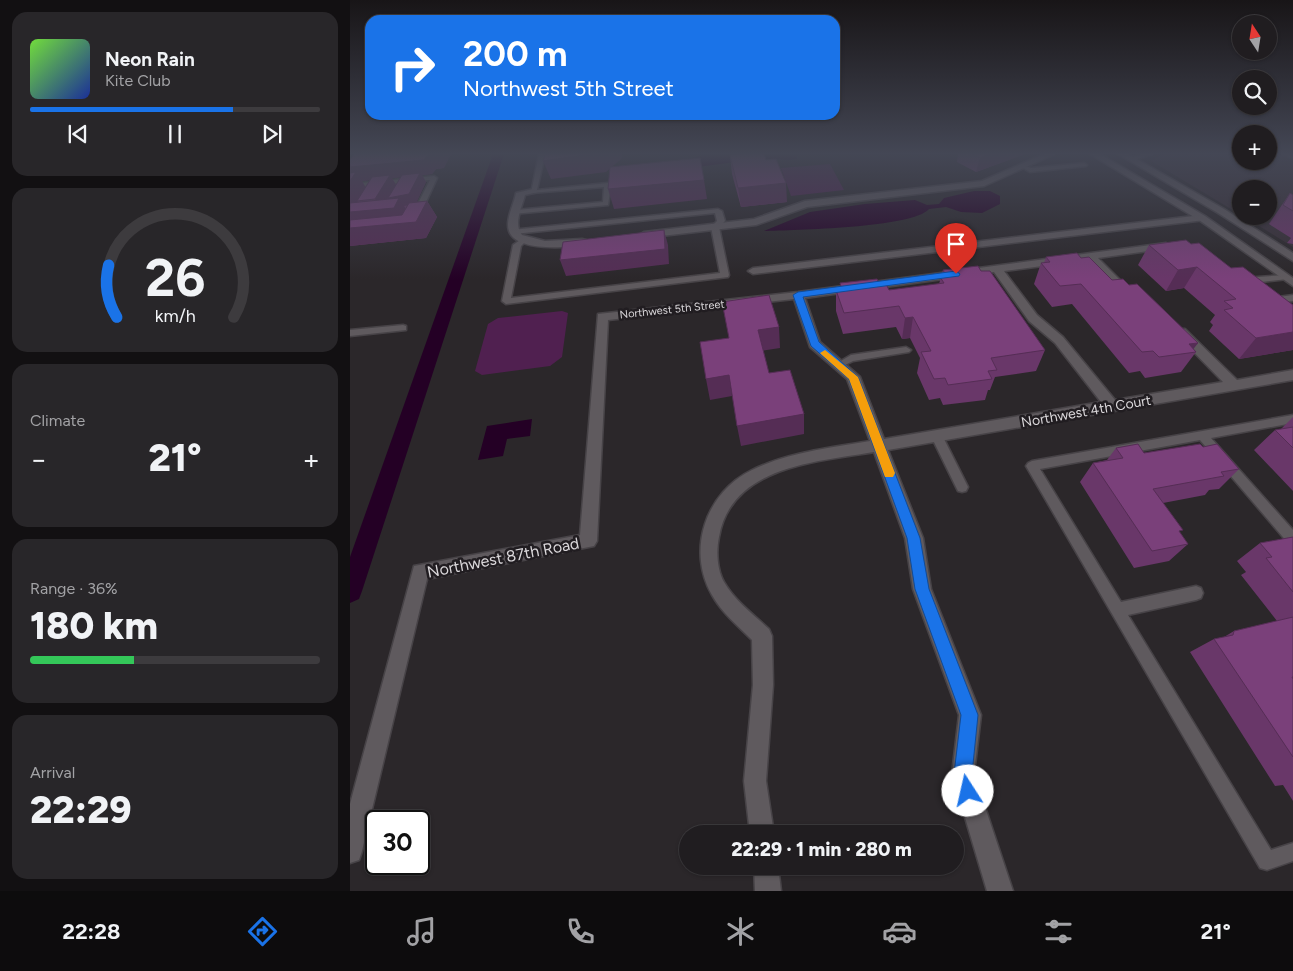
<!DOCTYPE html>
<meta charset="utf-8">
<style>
:root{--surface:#201d20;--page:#282629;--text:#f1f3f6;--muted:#a2a2a5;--line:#3d3b3e;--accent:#1a73e8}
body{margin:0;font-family:Figtree,sans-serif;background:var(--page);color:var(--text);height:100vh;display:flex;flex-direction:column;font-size:19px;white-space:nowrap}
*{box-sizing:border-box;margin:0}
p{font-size:16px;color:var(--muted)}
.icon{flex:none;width:28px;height:28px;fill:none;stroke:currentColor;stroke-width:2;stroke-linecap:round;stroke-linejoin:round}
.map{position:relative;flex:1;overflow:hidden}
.sheet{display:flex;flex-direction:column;gap:12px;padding:12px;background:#121012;width:350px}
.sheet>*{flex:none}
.top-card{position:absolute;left:15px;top:15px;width:475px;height:105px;border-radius:15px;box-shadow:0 1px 4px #0004,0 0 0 1px var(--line);background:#1a73e8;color:#fff;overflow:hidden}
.needle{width:32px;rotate:348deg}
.fabs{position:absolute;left:882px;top:15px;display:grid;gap:10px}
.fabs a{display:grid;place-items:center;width:45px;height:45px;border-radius:50%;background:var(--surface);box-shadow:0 1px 4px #0004,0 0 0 1px var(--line);font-size:25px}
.speed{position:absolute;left:15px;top:810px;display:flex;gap:10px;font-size:25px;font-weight:700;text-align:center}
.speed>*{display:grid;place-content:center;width:65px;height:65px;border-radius:50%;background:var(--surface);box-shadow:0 1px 4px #0004,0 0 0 1px var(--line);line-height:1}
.speed .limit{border:2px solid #111;border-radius:8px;background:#fff;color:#111}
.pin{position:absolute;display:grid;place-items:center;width:42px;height:42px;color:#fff;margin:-51px -21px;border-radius:50% 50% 50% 0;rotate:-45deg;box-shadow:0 0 5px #0007}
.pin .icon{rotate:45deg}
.me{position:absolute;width:55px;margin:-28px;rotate:350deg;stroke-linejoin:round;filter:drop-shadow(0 0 4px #0008)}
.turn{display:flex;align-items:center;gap:18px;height:105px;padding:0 15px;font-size:22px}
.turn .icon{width:65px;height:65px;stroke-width:2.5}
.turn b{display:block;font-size:35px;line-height:42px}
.big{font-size:38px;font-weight:800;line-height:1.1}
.sheet .widget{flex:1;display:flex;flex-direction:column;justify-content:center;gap:8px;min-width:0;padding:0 18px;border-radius:15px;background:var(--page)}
.sheet .dial{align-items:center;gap:0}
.dial svg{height:130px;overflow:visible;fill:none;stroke:var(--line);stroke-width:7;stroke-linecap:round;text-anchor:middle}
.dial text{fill:var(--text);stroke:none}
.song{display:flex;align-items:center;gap:15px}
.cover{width:60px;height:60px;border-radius:8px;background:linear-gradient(135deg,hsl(100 70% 55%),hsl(230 70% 35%))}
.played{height:5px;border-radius:2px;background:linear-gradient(90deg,var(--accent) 70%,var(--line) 70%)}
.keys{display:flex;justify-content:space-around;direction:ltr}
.heat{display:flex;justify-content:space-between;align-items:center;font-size:28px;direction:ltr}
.charge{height:8px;border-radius:4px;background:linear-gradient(90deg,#34c759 36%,var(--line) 0)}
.trip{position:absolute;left:329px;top:825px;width:285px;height:50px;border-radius:25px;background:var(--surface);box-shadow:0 1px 4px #0004,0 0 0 1px var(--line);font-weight:800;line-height:50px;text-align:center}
.tab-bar{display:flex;height:80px;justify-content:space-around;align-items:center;background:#0d0c0d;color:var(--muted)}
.tab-bar .icon{width:35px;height:35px}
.tab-bar .current{color:var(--accent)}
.tab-bar b{font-size:22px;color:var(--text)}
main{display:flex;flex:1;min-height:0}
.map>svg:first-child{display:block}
</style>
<main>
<section class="sheet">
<div class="widget">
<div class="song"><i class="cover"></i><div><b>Neon Rain</b><p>Kite Club</p></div></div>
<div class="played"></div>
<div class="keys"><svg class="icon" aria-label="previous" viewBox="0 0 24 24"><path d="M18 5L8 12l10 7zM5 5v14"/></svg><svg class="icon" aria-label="pause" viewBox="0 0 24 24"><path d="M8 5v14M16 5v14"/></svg><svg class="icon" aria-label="next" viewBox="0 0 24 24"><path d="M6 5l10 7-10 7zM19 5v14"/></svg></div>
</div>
<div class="widget dial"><svg viewBox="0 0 100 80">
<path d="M14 69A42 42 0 1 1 86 69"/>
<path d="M14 69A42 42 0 0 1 9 37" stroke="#1a73e8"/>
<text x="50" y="56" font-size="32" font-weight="700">26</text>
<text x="50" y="72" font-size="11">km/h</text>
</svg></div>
<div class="widget"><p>Climate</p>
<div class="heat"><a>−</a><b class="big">21°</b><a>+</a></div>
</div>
<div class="widget"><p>Range · 36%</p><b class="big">180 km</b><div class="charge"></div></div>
<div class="widget"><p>Arrival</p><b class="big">22:29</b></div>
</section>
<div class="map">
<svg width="943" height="891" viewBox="0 0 943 891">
<rect width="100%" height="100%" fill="#2b272a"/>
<path fill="#372e36" d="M814 154H891V161H919V154H943V247L893 216H919V189H891V215L801 161Z"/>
<path fill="#502050" d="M480 164 494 190 441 196 431 168Z
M212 311 218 313 212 357 200 366 132 375 125 371 138 324 148 318Z"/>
<path fill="#240025" d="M358 154H446L447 159C434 161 422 158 408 159 378 163 348 167 317 171L305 169C323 162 340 159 358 154Z
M624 191H640L650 196V204L632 213 611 212 596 207 579 209C563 228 443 230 414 231L460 212 515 204 565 200 577 205 589 204 594 198Z
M182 419 180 436 157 439 153 456 128 460 137 426Z"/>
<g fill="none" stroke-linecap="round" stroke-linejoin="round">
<path fill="#240025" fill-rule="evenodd" d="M143 154H154L12 591 9 599 0 603V557Z"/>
<defs>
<path id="lane" d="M189 154H195L187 190 258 183 261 185 258 205 163 214 162 212 166 210 253 202 254 187 181 193Z
M792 154H802L781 161 778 159Z
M934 154 943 155V159L935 155Z
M734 163 737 165 736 166 680 172 671 167 674 165 681 168Z
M84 176 87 178 70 215 66 217 62 215 80 180 0 188V184Z
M368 209 372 211 375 221 369 227 379 275 378 277 156 304 152 301 163 245 173 238 177 240 171 246 161 298 370 273 361 227 367 221 365 213 164 234H161V230Z
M935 275 939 277 938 279 894 284 890 281 894 278Z
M943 295V301L921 304 917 301 921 298Z
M53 325 56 326V330L0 336V330Z
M556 347 561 350 559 352 503 361 489 368 484 365 501 355Z
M943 415V423L861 438 943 530V545L938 543 850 440 690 469 771 602 846 586 851 588 853 593 851 598 846 600 778 615 921 850 943 843V861L917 870 910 868 676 466 678 463 682 461Z
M587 432 591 433 618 487 616 491 612 492 608 491 606 487 581 436Z"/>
<path id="street" d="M694 154H705L634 186 457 207 406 225 294 238 289 235 294 232 404 219 455 201 632 181Z
M183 189 188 192 175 195C172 207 163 224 172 235L195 241 232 239 236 240V244C218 248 166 252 159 231 155 220 164 204 166 193Z
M852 215 857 218 855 220 403 274 398 271 403 268Z
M816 243 821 246 820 248 748 258 782 292V296H774L738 260 654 271 687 315 713 337 765 400 873 382 827 335 825 332 827 329H835L887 380 943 370V380L538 450 573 538 581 589 631 715 624 774 663 891H637L602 774 609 715 563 589 555 538 524 452C466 462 381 466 369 537 366 551 367 570 374 582 385 601 403 614 419 629L422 636 423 685 416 781 424 834H400L394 781 403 685 402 640C388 626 372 613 362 595 336 550 356 492 402 470 439 452 480 448 520 441L497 379 460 347 444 299 258 320 247 541 244 546 77 579 12 851 9 860 0 863V804L64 566 230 535 248 314 448 292ZM644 272 679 321 705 343 751 402 534 439 510 377 470 342 455 298Z
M404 866H428L431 891H405Z"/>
<path id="secondary" d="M740 154H750L855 216 943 278V286L849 220Z
M768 154H778L874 209 943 253V261L868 213Z"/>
</defs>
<use href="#lane" stroke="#474347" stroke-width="3"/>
<use href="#street" stroke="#474347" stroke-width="3"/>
<use href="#secondary" stroke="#474347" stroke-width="3"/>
<use href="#lane" fill="#5f5a5e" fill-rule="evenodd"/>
<use href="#street" fill="#5f5a5e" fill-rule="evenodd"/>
<use href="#secondary" fill="#5f5a5e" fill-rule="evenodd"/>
</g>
<path fill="#693769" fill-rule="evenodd" d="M608 154H675L626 172 607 162Z
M380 155 416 160 437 202 391 207 382 174Z
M0 160 94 168 86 169 82 174 72 175 76 182 66 202 77 201 87 217 76 238 0 246ZM51 177 46 185 42 178ZM20 180 15 187 12 181Z
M940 193 943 195V244L937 243 941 238 919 224Z
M841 244 943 305V350L889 359 859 331 863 325 860 322 865 315 834 288 816 291 788 265 799 245Z
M696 257 731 258 762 280 779 285 848 343 843 349 846 352 831 372 795 378 790 371 779 373 722 304 702 307 684 284 691 263H694Z
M593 270 631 271 695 350 686 371 645 377 640 390H638L635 400 593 405 590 398 579 400 567 373 570 358 560 338 552 339 546 327 493 334 486 311V290H490V283L530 285 539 290 589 284Z
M943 417V491L904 450 925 430 931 429Z
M853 447 889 469 869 489 859 490 855 495 813 503 830 533 838 544 819 561 784 568 730 482 743 463 757 460 766 448 794 453Z
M943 537V801L933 785 925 786 840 652 864 639 874 637 884 631 927 621 891 575 896 572 887 561 910 543Z"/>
<path fill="#552d55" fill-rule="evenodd" d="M84 154H101L94 168 86 169 82 174 72 175 76 182 66 204 54 206 59 214 77 201 87 217 76 238 0 246V167ZM69 176 46 185 42 178ZM38 178 25 199 32 209 8 202 7 201 16 188 12 181ZM38 198 44 207 32 209Z
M241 154H272V158L256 172 201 179 193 161Z
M639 154H675L626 172 630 158Z
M354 180 357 199 264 209 258 189Z
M436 183 437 202 391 207 388 188Z
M314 230 318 245 319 264 216 276 210 260Z
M847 267 834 288 816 291 828 270Z
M563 317 560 338 552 339 555 318Z
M429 327 430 348 411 351 408 330Z
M943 332V350L889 359 906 338Z
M848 343 841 352 839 344Z
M379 375 382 396 360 400 356 379Z
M454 414V434L391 446 387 426Z"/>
<path fill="#7a407a" stroke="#552d55" d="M4 154H84L78 155 74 160 0 167V160Z
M195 154H241L193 161Z
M393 154H414L416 160 426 159 436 183 388 188 380 155Z
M623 154H639L630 158Z
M350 158 354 180 258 189 260 167Z
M6 172 0 181V173Z
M70 173 59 194 38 198 52 175Z
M40 175 25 199 7 201 22 177Z
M940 193 943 195V211L933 205Z
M49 198 44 208 0 212V203Z
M77 201 66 222 0 228V220L52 215 59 203Z
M314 230 315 249 210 260 213 242Z
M836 240 841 244 849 243 881 268 893 267 943 305V332L906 338 874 310 883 308 874 301 886 299 847 267 828 270 799 245Z
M727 253 731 258 739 257 762 280 773 279 779 285 787 284 848 343 839 344 846 352 809 357 803 351 792 352 731 284 710 286 691 263 700 262 696 257Z
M628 266 631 271H640L695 350 641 358 647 370 638 371 642 379 598 385 595 378 584 379 571 352 581 351 563 317 555 318 549 306 494 313 486 290H492L490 283 527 279 530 285 536 284 539 290 594 283 590 277H597L593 270Z
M419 295 429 327 408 330 419 373 440 370 454 414 387 426 379 375 356 379 350 342 379 338 372 302Z
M943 427V448L925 430Z
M788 444 794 453 850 444 853 447 867 444 889 469 871 472 874 476 803 489 833 530 829 531 838 544 802 551 743 463 773 458 766 448Z
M943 537V592L916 558 922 557 910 543Z
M943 617V677H942L943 679V757L864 639 883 635 884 631Z"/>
<linearGradient id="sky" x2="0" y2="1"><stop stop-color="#181517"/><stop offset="0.55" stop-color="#444755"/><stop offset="1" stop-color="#444755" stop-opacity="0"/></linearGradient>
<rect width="943" height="279" fill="url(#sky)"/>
<path fill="#1a73e8" stroke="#114b97" d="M606 271 610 274 609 276 453 297 469 342 508 377 570 538 579 589 628 715 622 774 627 791 624 797 618 800 612 797 604 774 611 715 565 589 557 538 499 379 461 346 443 295 448 292Z"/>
<path fill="#f59e0b" d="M475 350 508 377 545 473 543 477H535L499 379 472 355 470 353Z"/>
<g text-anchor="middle" stroke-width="5" stroke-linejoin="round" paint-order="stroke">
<g font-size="11" fill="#dad7da" stroke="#211d21">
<text transform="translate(322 309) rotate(-6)" y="4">Northwest 5th Street</text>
</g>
<g font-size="14" fill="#dad7da" stroke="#211d21">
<text transform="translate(736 411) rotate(-10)" y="5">Northwest 4th Court</text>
</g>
<g font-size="16" fill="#dad7da" stroke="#211d21">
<text transform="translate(153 557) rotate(-11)" y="6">Northwest 87th Road</text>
</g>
</g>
</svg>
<div class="fabs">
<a><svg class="needle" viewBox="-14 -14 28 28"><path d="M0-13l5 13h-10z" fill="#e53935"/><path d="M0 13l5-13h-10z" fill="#a2a2a5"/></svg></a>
<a><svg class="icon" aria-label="search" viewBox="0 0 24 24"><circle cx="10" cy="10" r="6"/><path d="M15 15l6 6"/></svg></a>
<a>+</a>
<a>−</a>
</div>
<div class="speed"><div class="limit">30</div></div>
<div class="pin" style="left:606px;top:274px;background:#d93025"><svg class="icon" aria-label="arrive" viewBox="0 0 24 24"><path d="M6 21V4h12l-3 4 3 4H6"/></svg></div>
<svg class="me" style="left:618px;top:791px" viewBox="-20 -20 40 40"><circle r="19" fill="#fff"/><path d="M0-13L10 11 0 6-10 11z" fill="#1a73e8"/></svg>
<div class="trip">22:29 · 1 min · 280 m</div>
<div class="top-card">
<div class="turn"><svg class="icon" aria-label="right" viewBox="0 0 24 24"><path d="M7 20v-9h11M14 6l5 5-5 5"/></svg><div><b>200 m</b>Northwest 5th Street</div></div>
</div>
</div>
</main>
<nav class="tab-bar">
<b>22:28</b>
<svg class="icon current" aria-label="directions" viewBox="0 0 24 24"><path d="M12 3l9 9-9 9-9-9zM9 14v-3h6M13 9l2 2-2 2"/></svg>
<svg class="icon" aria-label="music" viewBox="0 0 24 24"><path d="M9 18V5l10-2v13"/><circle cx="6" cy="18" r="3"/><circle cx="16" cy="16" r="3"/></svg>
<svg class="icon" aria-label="phone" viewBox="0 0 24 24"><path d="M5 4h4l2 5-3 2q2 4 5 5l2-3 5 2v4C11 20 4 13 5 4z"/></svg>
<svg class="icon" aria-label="climate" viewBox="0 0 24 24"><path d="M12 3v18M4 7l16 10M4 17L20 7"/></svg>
<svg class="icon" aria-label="car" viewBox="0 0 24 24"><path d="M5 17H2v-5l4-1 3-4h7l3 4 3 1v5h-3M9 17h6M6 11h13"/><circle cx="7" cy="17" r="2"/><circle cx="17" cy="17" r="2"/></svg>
<svg class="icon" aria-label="filters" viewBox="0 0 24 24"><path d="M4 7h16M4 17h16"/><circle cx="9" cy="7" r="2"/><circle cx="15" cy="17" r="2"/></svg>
<b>21°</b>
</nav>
